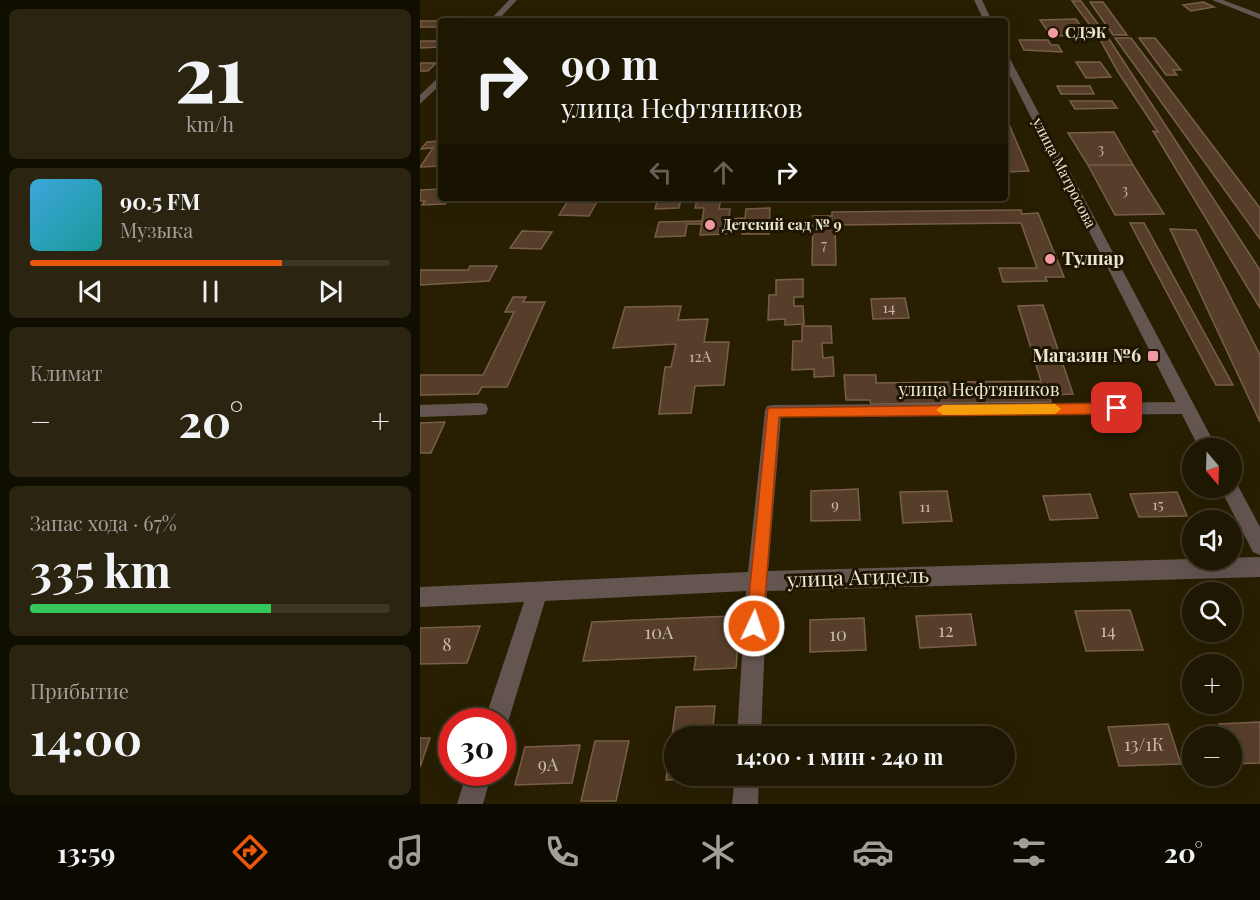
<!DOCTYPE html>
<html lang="ru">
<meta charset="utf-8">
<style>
:root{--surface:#1e1702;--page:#2b2411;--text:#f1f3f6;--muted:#a19f99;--line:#3c3624;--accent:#ea580c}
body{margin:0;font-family:"Playfair Display",serif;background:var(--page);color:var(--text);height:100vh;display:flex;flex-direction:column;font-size:22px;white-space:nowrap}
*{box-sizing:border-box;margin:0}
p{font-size:20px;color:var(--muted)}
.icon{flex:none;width:33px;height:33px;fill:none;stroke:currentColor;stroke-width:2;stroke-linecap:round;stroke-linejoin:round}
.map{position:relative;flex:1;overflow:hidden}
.side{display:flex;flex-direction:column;gap:9px;padding:9px;background:#100d01;width:420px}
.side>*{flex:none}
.top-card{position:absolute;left:18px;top:18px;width:570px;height:183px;border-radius:6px;box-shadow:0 6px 24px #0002,0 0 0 2px var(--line);background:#1e1702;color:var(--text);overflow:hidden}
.needle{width:39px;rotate:161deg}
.tools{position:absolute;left:762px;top:438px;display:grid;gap:12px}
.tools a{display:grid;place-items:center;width:60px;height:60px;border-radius:50%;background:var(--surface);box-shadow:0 6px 24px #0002,0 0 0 2px var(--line);font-size:30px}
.speed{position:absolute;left:18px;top:708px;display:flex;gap:12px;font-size:30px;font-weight:700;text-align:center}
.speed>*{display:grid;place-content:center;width:78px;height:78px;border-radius:50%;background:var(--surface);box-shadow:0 6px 24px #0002,0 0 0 2px var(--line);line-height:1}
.speed .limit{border:9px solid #d22;background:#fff;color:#111}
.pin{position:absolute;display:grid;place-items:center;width:51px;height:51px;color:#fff;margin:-26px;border-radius:12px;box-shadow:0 3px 9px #0006}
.me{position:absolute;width:66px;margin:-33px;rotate:3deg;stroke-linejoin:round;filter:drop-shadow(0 0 4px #0008)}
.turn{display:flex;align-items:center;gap:21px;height:126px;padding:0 24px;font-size:27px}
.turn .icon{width:78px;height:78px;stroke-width:2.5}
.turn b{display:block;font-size:42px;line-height:51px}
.lanes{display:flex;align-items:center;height:57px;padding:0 24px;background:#0003;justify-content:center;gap:30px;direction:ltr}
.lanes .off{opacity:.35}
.big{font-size:45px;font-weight:700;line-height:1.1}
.side .card{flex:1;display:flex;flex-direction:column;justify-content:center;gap:9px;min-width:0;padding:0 21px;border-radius:9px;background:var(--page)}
.side .dial{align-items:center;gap:0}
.dial b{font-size:78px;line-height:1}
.song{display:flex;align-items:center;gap:18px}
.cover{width:72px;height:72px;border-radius:9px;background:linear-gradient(135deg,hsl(200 70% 55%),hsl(180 70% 35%))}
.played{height:6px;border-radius:3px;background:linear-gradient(90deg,var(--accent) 70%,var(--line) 70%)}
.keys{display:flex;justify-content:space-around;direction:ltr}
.heat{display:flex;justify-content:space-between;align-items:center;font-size:33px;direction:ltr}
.charge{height:9px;border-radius:4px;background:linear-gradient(90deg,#34c759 67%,var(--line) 0)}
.trip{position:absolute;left:244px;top:726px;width:351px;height:60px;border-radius:30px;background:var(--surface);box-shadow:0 6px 24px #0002,0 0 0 2px var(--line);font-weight:700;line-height:60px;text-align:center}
.tab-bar{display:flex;height:96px;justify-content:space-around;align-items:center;background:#0c0901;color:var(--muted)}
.tab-bar .icon{width:42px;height:42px}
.tab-bar .current{color:var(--accent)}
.tab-bar b{font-size:27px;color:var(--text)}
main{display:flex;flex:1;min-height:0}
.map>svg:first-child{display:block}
</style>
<main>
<section class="side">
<div class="card dial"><b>21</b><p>km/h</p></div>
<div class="card">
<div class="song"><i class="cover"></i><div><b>90.5 FM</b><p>Музыка</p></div></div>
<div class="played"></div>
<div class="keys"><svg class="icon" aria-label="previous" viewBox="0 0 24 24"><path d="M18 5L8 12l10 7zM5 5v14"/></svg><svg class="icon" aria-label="pause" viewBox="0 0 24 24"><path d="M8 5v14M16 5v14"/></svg><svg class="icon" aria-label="next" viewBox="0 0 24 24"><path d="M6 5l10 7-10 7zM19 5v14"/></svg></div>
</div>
<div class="card"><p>Климат</p>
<div class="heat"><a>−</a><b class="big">20°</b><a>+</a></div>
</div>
<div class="card"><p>Запас хода · 67%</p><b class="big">335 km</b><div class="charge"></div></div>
<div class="card"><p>Прибытие</p><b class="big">14:00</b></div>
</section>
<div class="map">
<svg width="840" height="804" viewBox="0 0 840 804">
<rect width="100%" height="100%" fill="#281f02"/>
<path fill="#573e2a" stroke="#795f4a" stroke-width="1.5" d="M652 1H661L689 39 840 270V308L733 131 738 132 698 72 678 36Z
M670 2H683L707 35H693Z
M783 2 794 7 771 11 763 5Z
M529 17H540L542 21H452L451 18Z
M656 19 660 25H654L657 29H664L668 35 631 36 620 20Z
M0 21H58H21V27H0Z
M695 38H711L840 208V239Z
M719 38H735L761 70H753L757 75H746Z
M599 40H628L631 45H638L642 52 604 50Z
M0 41H21V47L0 48Z
M656 62H680L691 77 666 78Z
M0 63H16L8 71H0Z
M637 86H670L674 94H641Z
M650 101H692L697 108 655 109Z
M585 115 609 171 585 172Z
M694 132 713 165H668L648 133Z
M21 139V166L0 167 13 148 1 149 7 142 19 141Z
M668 165H713L744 214 695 215Z
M21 189V198H30L25 204 2 205 5 201H0V190Z
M238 198H301L299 209H310L309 219 325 218 326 209 350 208 349 234H322L324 223 308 224 306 234 280 235 284 208H275L277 199H261L259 208 235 209Z
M149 199 178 200 169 216 139 215Z
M601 210 602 214 618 213 644 277H625L627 281 583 282 579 268H617L601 223 415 225 416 265H392L393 216H412V212Z
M282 221 281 224H267L265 236 235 237 239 222Z
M710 223H724L813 385H796Z
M750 229 776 230 840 355V422Z
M102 231 132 232 121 249 90 248Z
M50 266H77L69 281 0 285V270H48Z
M383 279V297H374V306H383L384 324 365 325V319L348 320 349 295H356V280Z
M93 297H106L103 302H125L87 387H62L58 394 0 395V375H63L94 312H85Z
M485 298 489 318 453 319 451 299Z
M623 305 653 394 629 395 631 402 451 404 450 400H426L424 375H456V383L621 381 598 306Z
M261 306 258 320 288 319 284 342H309L304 385 275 386 271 413 239 414 245 367H251L256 344 193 348 205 307Z
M382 326H411L412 343H402L403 358 413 357 414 376 394 377V369L372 370 373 341H382Z
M25 422 11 453H0V423Z
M438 489 440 520 391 521V491Z
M527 491 532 521 483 523 480 492Z
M757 492 767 516 719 517 710 494Z
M670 494 678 518 630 520 623 496Z
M710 610 723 650 666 651 655 611Z
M551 614 556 645 500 648 496 616Z
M311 616 309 644H318L316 668 274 670 276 656 163 661 172 622Z
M444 618 446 650 390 652V620Z
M60 626 47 663 0 664V628Z
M295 706 292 736H255V776H288V778L246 780 256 707Z
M840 722V763L814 764 812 756V736H804L799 724Z
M748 724 761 764 699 766 688 727Z
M562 728 563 736H502L501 730Z
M453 732 454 736H392V734Z
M0 738H10L0 767Z
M175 741H209L196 801H161Z
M160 745 152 783 95 785 105 747Z"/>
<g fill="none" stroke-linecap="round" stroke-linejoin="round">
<path fill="#645551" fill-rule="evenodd" d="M792 0H803L840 14V19Z
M766 402 772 403 774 408 772 413 766 414 361 417 348 571 840 557V577L347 591 341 736H317L326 591 125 601 88 722 82 731V722H64L104 602 0 607V587L328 572 345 411 347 406 353 405Z
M60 403 66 404 68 409 66 414 60 415 0 417V405Z
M47 772H72L63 804H37Z
M315 776H339L338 804H312Z"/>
<path fill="#645551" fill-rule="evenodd" d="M89 0H97L77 21H69Z
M554 0H562L572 21H564Z
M585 54 589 57 797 448H779L585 66Z
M21 75V84L0 104V95Z
M812 481 816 482 840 527V555L833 552 800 488H812Z"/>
</g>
<path fill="#ea580c" stroke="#983908" stroke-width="1.5" d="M697 403 704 408 697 414 359 417 343 626 341 632 334 634 328 632 326 626 348 408Z"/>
<path fill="#f59e0b" d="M635 404 641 409 635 414 523 415 516 410 523 405Z"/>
<g fill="#f49aa6" stroke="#1e1600" stroke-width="2">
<circle cx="633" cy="33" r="6"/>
<circle cx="290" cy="225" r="6"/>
<circle cx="630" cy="259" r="6"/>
<rect x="727" y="350" width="12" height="12" rx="3"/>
</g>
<g text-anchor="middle" stroke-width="6" stroke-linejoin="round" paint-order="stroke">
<g font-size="14" fill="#c6bcaa">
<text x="681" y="154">3</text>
<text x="705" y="195">3</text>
<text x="404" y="250">7</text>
</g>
<g font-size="15" font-weight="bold" fill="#ebe6d5" stroke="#1e1600" text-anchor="start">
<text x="645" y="38">СДЭК</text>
<text x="302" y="230">Детский сад № 9</text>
</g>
<g font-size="15" fill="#ebe6d5" stroke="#1e1600">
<text transform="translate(644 173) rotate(63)" y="5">улица Матросова</text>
</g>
<g font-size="15" fill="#c6bcaa">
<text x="469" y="313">14</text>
<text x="280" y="362">12А</text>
<text x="415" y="510">9</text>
<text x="738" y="510">15</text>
<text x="505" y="512">11</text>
</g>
<g font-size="18" font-weight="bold" fill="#ebe6d5" stroke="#1e1600" text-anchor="start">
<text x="642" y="265">Тулпар</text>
<text x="721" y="362" text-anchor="end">Магазин №6</text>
</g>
<g font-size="18" fill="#ebe6d5" stroke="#1e1600">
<text x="559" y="396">улица Нефтяников</text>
</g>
<g font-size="18" fill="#c6bcaa">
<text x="526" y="637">12</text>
<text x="688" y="637">14</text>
<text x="239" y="639">10А</text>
<text x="418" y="641">10</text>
<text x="27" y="651">8</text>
<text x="724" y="751">13/1К</text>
<text x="128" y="771">9А</text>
</g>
<g font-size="21" fill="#ebe6d5" stroke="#1e1600">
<text transform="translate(438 578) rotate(-2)" y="7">улица Агидель</text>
</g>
</g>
</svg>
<div class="tools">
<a><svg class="needle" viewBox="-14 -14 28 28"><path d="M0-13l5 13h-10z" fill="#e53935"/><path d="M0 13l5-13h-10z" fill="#a19f99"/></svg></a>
<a><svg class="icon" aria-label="sound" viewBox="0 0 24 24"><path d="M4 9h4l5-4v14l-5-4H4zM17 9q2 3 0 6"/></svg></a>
<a><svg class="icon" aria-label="search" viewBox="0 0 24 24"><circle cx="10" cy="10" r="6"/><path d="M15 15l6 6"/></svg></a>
<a>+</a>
<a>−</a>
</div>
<div class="speed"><div class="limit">30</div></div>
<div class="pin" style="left:697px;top:408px;background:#d93025"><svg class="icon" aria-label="arrive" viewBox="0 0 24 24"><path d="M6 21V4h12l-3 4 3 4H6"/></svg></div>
<svg class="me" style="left:334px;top:626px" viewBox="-20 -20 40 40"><circle r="17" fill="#ea580c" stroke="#fff" stroke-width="3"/><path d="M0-11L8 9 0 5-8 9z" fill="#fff"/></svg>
<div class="trip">14:00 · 1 мин · 240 m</div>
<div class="top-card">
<div class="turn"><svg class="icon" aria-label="right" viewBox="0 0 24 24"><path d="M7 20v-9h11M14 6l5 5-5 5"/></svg><div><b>90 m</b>улица Нефтяников</div></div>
<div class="lanes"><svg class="icon off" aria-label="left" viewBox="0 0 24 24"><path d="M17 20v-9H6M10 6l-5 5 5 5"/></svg><svg class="icon off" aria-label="ahead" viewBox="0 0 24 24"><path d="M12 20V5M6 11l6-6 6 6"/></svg><svg class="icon" aria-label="right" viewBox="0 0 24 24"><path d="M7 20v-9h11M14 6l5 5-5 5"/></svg></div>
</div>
</div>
</main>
<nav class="tab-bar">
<b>13:59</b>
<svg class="icon current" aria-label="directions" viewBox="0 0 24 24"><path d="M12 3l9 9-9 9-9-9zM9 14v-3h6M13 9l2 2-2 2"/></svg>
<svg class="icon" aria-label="music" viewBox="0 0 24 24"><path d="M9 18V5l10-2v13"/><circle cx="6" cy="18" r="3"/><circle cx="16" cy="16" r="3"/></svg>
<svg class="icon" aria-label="phone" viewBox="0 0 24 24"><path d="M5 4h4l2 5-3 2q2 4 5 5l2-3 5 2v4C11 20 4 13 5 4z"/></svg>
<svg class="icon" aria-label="climate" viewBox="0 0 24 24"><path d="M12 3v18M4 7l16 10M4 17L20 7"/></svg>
<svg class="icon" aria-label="car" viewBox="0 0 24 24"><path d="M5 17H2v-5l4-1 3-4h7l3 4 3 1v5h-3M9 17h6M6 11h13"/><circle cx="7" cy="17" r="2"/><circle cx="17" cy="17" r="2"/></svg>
<svg class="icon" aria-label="filters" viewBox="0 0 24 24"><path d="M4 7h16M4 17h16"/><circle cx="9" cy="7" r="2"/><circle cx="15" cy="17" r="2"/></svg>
<b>20°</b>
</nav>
